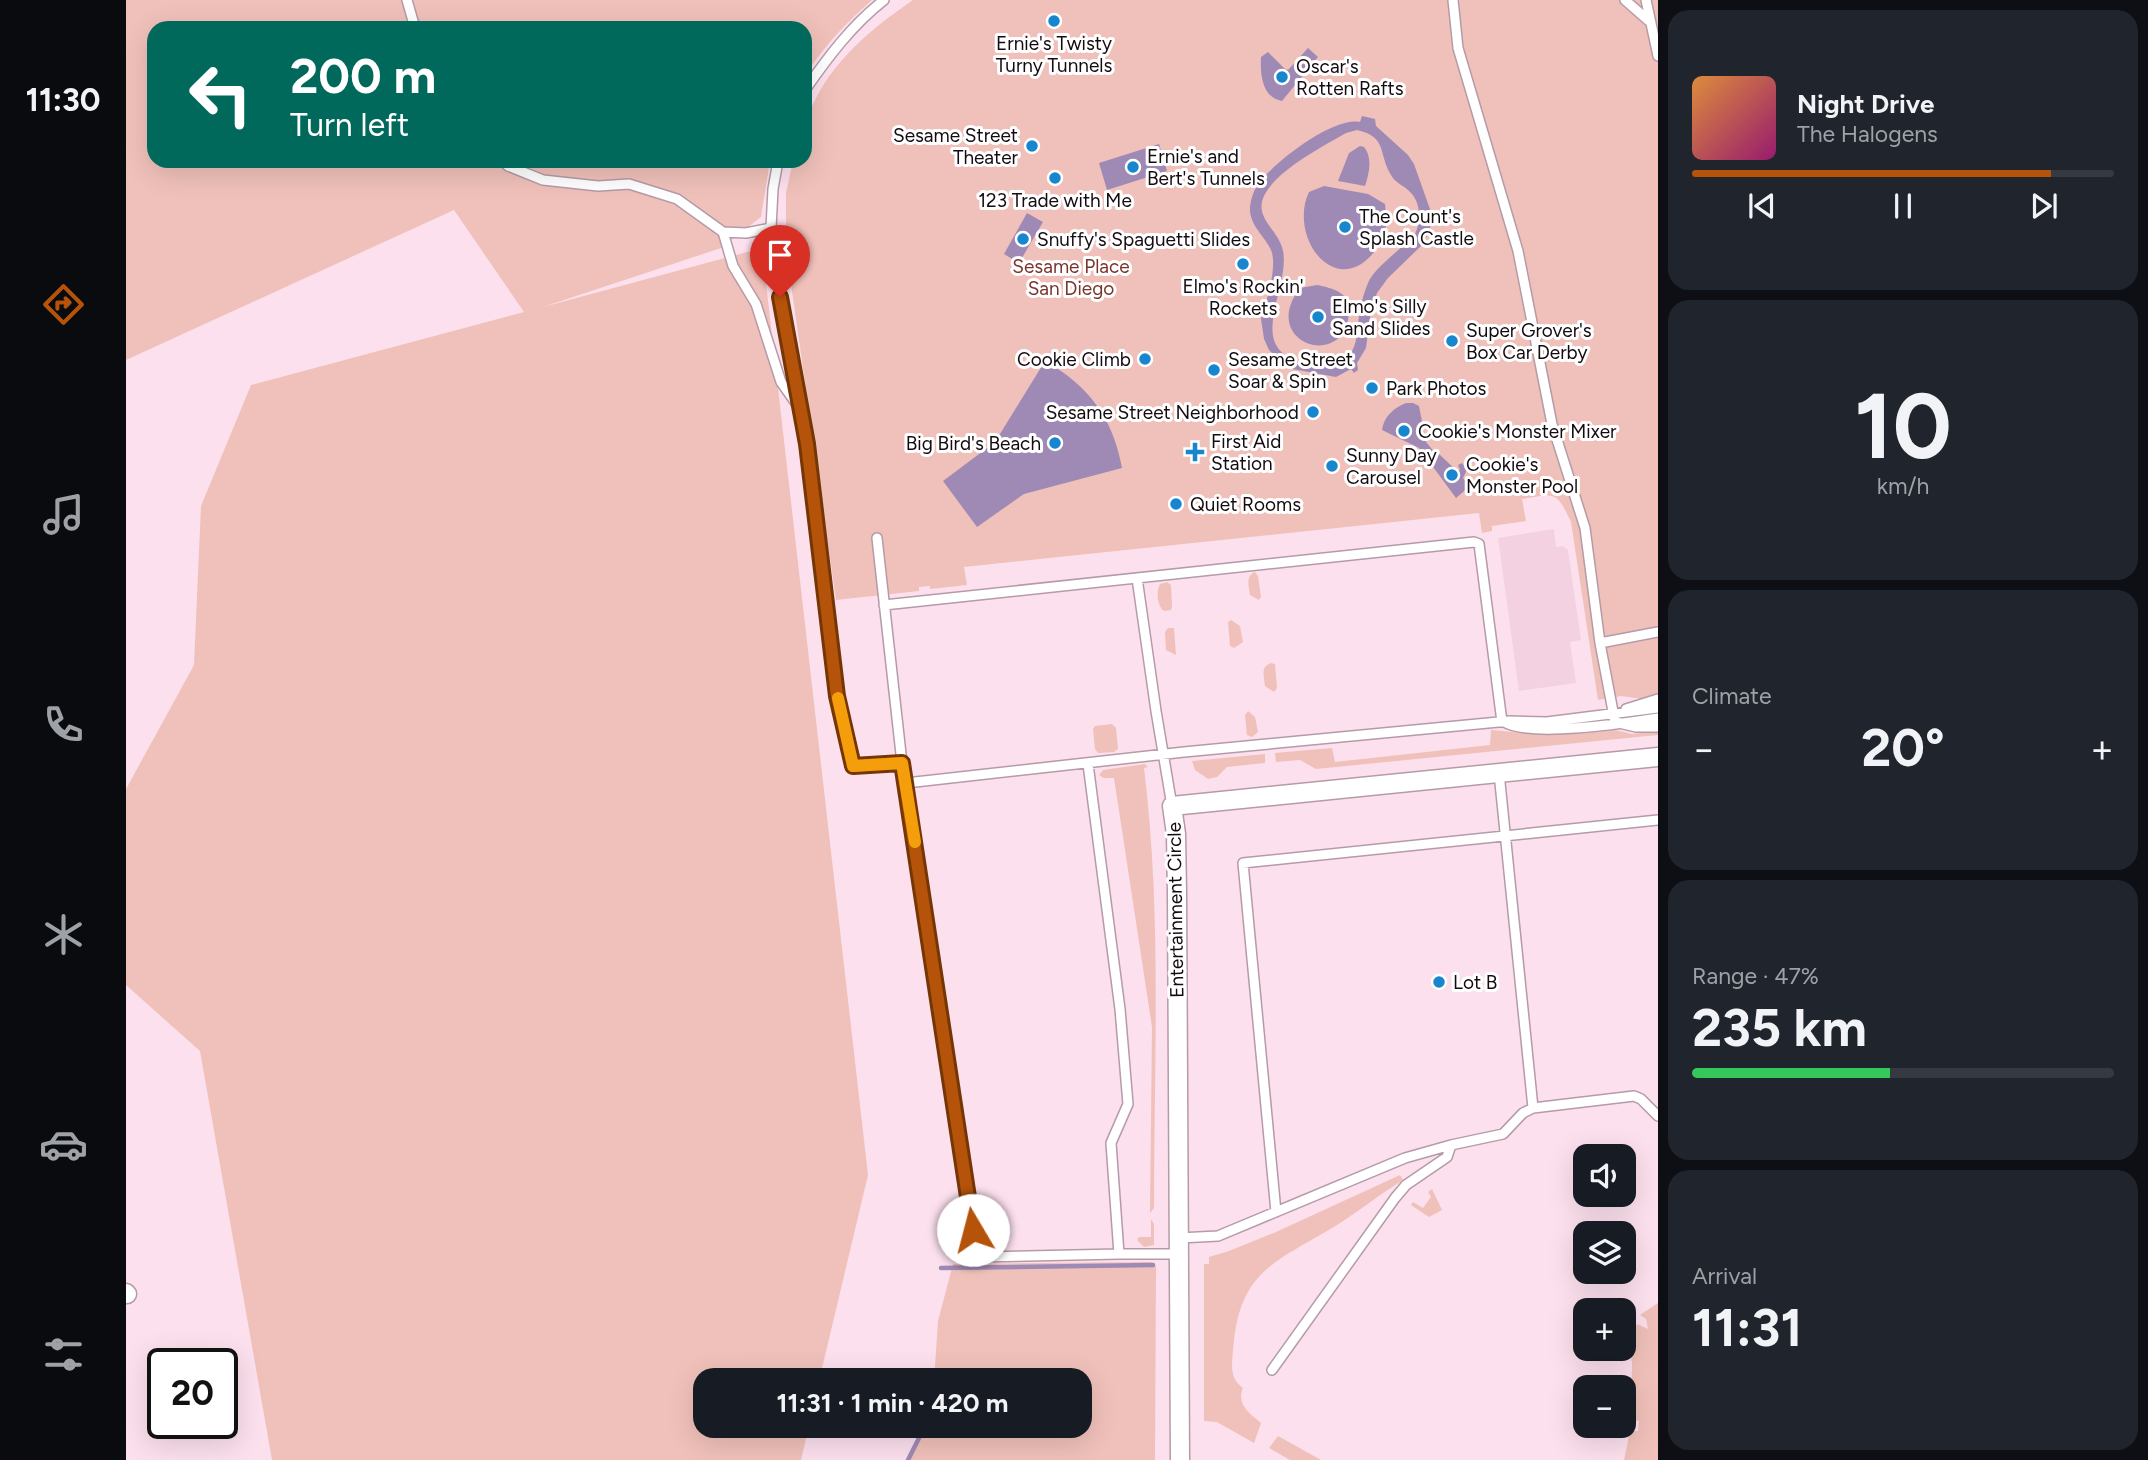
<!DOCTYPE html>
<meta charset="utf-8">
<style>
:root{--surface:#171b24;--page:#20242c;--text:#f1f3f6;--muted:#9ea1a6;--line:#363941;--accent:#b45309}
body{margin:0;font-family:Figtree,sans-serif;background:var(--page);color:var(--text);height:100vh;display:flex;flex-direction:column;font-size:26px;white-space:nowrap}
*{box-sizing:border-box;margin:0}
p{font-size:23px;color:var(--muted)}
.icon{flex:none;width:38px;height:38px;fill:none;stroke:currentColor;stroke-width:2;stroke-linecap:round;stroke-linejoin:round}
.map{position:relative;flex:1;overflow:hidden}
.side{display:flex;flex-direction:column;gap:10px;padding:10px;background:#0d0f14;width:490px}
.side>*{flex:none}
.top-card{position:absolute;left:21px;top:21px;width:665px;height:147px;border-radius:21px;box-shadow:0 7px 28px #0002;background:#00695c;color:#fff;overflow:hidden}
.tools{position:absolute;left:1447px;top:1144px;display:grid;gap:14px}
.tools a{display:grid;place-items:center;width:63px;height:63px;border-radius:14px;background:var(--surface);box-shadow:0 7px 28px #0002;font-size:35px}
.speed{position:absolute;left:21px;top:1348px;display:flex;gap:14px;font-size:35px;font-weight:700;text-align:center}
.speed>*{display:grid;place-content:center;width:91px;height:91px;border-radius:50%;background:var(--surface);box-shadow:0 7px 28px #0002;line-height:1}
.speed .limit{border:4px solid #111;border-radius:10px;background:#fff;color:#111}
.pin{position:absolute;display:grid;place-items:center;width:60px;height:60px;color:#fff;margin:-72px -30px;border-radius:50% 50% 50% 0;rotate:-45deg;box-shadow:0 0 7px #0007}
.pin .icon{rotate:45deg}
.me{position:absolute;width:77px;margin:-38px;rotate:352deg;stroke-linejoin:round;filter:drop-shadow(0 0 5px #0008)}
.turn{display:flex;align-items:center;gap:24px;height:147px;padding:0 28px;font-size:32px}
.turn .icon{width:91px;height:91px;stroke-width:2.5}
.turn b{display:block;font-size:49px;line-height:60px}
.big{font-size:52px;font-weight:700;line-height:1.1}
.side .tile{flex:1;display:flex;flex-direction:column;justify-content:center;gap:10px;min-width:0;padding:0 24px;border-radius:21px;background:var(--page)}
.side .dial{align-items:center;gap:0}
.dial b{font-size:91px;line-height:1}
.song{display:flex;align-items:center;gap:21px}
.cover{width:84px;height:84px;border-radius:10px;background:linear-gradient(135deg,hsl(30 70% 55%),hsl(320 70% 35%))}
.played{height:7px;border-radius:4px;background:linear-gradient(90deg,var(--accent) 85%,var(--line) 85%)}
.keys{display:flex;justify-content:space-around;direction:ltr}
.heat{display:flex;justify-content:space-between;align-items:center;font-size:38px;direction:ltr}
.charge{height:10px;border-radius:5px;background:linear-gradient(90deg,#34c759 47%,var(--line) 0)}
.trip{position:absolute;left:567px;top:1368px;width:399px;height:70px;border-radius:21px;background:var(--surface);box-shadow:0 7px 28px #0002;font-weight:700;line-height:70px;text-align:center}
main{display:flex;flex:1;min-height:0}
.dock{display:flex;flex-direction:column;width:126px;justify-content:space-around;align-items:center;background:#090b0e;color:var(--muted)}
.dock .icon{width:49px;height:49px}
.dock .selected{color:var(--accent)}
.dock b{font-size:32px;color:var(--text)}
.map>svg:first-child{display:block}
</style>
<main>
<nav class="dock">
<b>11:30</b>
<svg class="icon selected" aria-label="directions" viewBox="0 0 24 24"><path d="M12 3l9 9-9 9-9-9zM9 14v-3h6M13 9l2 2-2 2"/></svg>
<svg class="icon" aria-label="music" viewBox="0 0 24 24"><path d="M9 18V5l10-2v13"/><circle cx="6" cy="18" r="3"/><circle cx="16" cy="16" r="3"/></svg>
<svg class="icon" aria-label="phone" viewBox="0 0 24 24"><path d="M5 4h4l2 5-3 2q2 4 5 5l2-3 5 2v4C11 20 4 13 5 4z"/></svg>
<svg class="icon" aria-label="climate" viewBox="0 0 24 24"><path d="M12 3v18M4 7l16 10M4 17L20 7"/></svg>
<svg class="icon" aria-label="car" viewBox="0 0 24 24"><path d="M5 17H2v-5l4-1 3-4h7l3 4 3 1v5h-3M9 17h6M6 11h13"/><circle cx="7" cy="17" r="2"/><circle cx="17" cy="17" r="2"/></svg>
<svg class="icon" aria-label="filters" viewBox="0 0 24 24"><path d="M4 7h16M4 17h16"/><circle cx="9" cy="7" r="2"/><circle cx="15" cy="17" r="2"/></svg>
</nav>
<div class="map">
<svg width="1532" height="1460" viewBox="0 0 1532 1460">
<rect width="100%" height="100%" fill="#fce0ed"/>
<path fill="#f3d1e1" d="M1428 529 1430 547 1437 546 1442 550 1455 640 1444 642 1450 683 1393 691 1372 538Z"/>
<path fill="#f0c1ba" d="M0 0H746C721 22 696 48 679 76V28H28V161H644L635 217 595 248 417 307 636 248 742 1175 693 1381H579V1426H683L675 1460H146L74 1051 0 985V789L68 665 75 506 125 385 398 312 328 210 0 360Z
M787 0H1532V696L1517 699 1495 696 1472 700 1445 522C1430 490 1429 494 1396 499L1400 521 1366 526V531L1356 533 1353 513 838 567 841 585 804 589V586L793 587V591L710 600 660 249V193L667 161H679C679 149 677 134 680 123 696 69 743 30 787 0Z
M1129 572 1132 576 1135 597 1133 600 1124 595C1123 587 1119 576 1129 572Z
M1041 582 1045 585 1046 607 1045 610 1038 611C1031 606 1030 592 1034 584Z
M1105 620 1114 626 1117 642 1108 648 1104 646 1102 622Z
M1042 628H1048L1050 655 1040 650 1039 632Z
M1145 663 1149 664 1151 688 1148 692 1139 686C1138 676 1134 667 1145 663Z
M1122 711 1129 717 1132 732 1126 737 1121 735 1119 715Z
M986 724 990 728 992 749 988 752 972 753 969 749 967 729 969 726Z
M1481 728 1506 734 1532 731V735L1190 769 1174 760 1150 762 1149 753 1206 748 1209 762 1364 745 1365 730 1419 735Z
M1139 754V763L1101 767 1091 777 1082 779 1069 770 1066 761Z
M1019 764 1022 767 1018 768C1036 913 1028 1062 1028 1208L1024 1213 1026 1027 988 778H978L973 775 977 770Z
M1274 1175 1277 1180C1251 1196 1227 1216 1201 1231 1142 1265 1113 1276 1107 1350 1106 1365 1103 1378 1117 1388 1110 1405 1124 1413 1135 1423L1128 1443 1091 1422 1078 1421V1264H1083V1257L1103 1251 1150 1232Z
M1306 1189 1316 1210 1303 1217 1285 1205 1287 1202 1297 1208 1305 1197 1302 1192Z
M1025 1219 1028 1224V1245L1018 1247 1011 1240 1013 1237H1025Z
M1025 1262 1030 1266 1029 1460H782L799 1426H954V1381H808L812 1321 827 1264Z
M1532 1303V1460H1498L1504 1431H1512L1513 1421 1505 1420 1506 1363 1502 1341 1511 1324 1522 1329 1520 1319 1514 1315Z
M1152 1436 1195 1460H1164L1143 1448Z"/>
<path fill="#9f8ab5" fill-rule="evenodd" d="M1182 48 1192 57 1156 101C1136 98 1134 74 1135 57L1142 52 1159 69 1162 70Z
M1236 116 1249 119 1250 126 1282 155 1288 164 1305 212V222L1303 233 1295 246 1262 278 1251 293 1245 311 1240 348 1231 363 1232 370 1228 373 1225 369 1210 377 1161 368 1143 350 1138 339 1135 319C1140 302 1152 267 1145 250 1138 235 1123 225 1124 207 1125 198 1128 189 1134 182 1150 161 1207 117 1234 122ZM1231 130C1262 137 1252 154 1265 175 1269 183 1279 186 1285 193 1295 203 1295 222 1289 234 1276 249 1255 262 1244 279 1240 286 1237 297 1235 305 1230 322 1235 346 1219 360 1211 366 1197 365 1188 364 1112 355 1165 291 1157 251 1153 229 1126 218 1139 194 1153 169 1196 147 1220 133Z
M1033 144 1041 171 981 190 973 163Z
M1234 146 1238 147C1247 158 1243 174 1239 186L1212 181 1223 153Z
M1198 186 1242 194 1259 204C1260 213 1261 222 1259 231 1253 252 1231 277 1207 267 1180 255 1171 216 1183 192Z
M901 213 917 222 893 263 878 254Z
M1191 285C1206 288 1223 292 1223 309 1223 373 1131 344 1174 288Z
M919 361C963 386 987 418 996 468L898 494 851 527 817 481 869 442Z
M1280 403H1287L1293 406 1300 442 1310 454 1312 453 1331 471 1334 470 1332 465 1336 463 1341 470 1337 478 1344 486 1330 498 1293 448 1256 430C1258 416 1268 408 1280 403Z"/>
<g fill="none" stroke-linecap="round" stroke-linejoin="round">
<path stroke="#9f8ab5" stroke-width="4.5" d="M815 1268 1027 1265
M782 1460 799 1426"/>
<defs>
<path id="lane" d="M281 0 289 28
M1327 0 1332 48 1392 251 1426 424 1459 528 1474 643
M1499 0 1523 21
M1520 0 1532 56
M679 90C702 57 726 25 758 0
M377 161 382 166 417 180 472 186 503 184 551 199 597 232 607 266 630 304 655 382 672 406
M652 161 647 189 645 228 664 359 681 444 711 696 727 766 776 763
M597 232 620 233 645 228
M751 538 776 763 851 1257 993 1254 985 1143 1002 1104 994 1009 962 764
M1011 578 1030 711 1046 806
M758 605 1348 542 1353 544 1376 722
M1532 632 1474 643 1489 722 1510 727H1532
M1500 709 1532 699
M1378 722C1404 738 1499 723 1532 718
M1373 773 1407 1108 1508 1096 1515 1099 1532 1116
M780 783 1058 752 1383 721 1421 722 1532 708
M1150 1212 1117 863 1532 820
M1053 1238 1092 1236 1279 1158 1325 1145 1377 1134 1397 1113 1407 1108
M993 1254H1053
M1146 1370 1269 1198 1280 1185 1321 1157 1325 1145"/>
<path id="street" d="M0 1293 1 1294
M1054 1460 1051 893 1050 834 1046 806 1532 757"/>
</defs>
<use href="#lane" stroke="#b59ba7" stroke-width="12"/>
<use href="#street" stroke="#b59ba7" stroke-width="21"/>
<use href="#lane" stroke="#fff" stroke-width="9"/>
<use href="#street" stroke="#fff" stroke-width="18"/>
</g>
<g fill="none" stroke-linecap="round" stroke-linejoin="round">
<defs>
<path id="route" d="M654 297 681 444 711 696 727 766 776 763 847 1230"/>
</defs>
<use href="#route" stroke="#753606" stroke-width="18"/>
<use href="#route" stroke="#b45309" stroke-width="12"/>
<path stroke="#f59e0b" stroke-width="12" d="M712 698 727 766 776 763 789 842"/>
</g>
<g fill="#1786cf" stroke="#fff" stroke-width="2.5">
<circle cx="928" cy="21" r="7"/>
<circle cx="1156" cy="77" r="7"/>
<circle cx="906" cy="146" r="7"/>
<circle cx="1007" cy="167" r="7"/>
<circle cx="929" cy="178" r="7"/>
<circle cx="1219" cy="227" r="7"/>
<circle cx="897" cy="239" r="7"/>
<circle cx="1117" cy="264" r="7"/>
<circle cx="1192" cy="317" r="7"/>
<circle cx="1326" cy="341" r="7"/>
<circle cx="1019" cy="359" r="7"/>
<circle cx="1088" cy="370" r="7"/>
<circle cx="1246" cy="388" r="7"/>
<circle cx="1187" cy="412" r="7"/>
<circle cx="1278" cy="431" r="7"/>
<circle cx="929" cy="443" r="7"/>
<path d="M1065.5 441.5h7v7h7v7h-7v7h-7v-7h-7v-7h7z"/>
<circle cx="1206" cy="466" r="7"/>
<circle cx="1326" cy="475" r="7"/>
<circle cx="1050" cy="504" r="7"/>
<circle cx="1313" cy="982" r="7"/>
</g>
<g text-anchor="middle" stroke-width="6" stroke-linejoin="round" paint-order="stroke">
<g font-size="19" fill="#140b10" stroke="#fff" text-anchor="start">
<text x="928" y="50" text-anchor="middle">Ernie's Twisty<tspan x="928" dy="22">Turny Tunnels</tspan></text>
<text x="1170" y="73">Oscar's<tspan x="1170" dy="22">Rotten Rafts</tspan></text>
<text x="892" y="142" text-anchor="end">Sesame Street<tspan x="892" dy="22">Theater</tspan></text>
<text x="1021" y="163">Ernie's and<tspan x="1021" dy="22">Bert's Tunnels</tspan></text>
<text x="929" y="207" text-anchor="middle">123 Trade with Me</text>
<text x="1233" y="223">The Count's<tspan x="1233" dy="22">Splash Castle</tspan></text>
<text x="911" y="246">Snuffy's Spaguetti Slides</text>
<text x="1117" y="293" text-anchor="middle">Elmo's Rockin'<tspan x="1117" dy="22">Rockets</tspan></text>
<text x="1206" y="313">Elmo's Silly<tspan x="1206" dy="22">Sand Slides</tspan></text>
<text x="1340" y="337">Super Grover's<tspan x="1340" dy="22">Box Car Derby</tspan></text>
<text x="1005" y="366" text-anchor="end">Cookie Climb</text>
<text x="1102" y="366">Sesame Street<tspan x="1102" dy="22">Soar &amp; Spin</tspan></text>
<text x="1260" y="395">Park Photos</text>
<text x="1173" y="419" text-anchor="end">Sesame Street Neighborhood</text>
<text x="1292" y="438">Cookie's Monster Mixer</text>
<text x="1085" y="448">First Aid<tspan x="1085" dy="22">Station</tspan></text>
<text x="915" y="450" text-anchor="end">Big Bird's Beach</text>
<text x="1220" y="462">Sunny Day<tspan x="1220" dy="22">Carousel</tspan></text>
<text x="1340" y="471">Cookie's<tspan x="1340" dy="22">Monster Pool</tspan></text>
<text x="1064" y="511">Quiet Rooms</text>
<text x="1327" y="989">Lot B</text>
</g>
<g font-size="19" fill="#79352d" stroke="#fff">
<text x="945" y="273">Sesame Place<tspan x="945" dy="22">San Diego</tspan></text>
</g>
<g font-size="19" fill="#140b10" stroke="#fff">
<text transform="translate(1049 910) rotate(-91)" y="7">Entertainment Circle</text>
</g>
</g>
</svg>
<div class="tools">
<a><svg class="icon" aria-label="sound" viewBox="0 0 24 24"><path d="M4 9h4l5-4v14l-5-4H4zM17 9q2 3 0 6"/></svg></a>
<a><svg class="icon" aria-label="layers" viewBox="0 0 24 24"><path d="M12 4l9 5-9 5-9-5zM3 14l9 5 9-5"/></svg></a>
<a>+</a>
<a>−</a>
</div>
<div class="speed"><div class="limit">20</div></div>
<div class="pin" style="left:654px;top:297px;background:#d93025"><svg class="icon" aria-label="arrive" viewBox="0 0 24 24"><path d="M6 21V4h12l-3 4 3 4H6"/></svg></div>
<svg class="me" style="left:847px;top:1230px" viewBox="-20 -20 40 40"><circle r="19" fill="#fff"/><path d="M0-13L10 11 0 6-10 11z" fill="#b45309"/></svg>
<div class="trip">11:31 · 1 min · 420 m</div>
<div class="top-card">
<div class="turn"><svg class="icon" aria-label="left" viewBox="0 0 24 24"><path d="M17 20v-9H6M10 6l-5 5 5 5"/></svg><div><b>200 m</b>Turn left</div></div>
</div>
</div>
<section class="side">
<div class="tile">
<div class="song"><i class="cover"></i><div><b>Night Drive</b><p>The Halogens</p></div></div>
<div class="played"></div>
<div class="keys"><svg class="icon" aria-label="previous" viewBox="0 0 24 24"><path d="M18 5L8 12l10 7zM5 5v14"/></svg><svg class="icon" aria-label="pause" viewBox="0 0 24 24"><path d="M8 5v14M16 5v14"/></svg><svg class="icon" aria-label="next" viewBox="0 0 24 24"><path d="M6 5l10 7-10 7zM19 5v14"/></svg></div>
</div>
<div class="tile dial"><b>10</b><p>km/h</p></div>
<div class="tile"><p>Climate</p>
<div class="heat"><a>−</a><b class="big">20°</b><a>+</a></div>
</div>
<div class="tile"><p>Range · 47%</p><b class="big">235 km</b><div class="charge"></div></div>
<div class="tile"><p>Arrival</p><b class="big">11:31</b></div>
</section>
</main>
